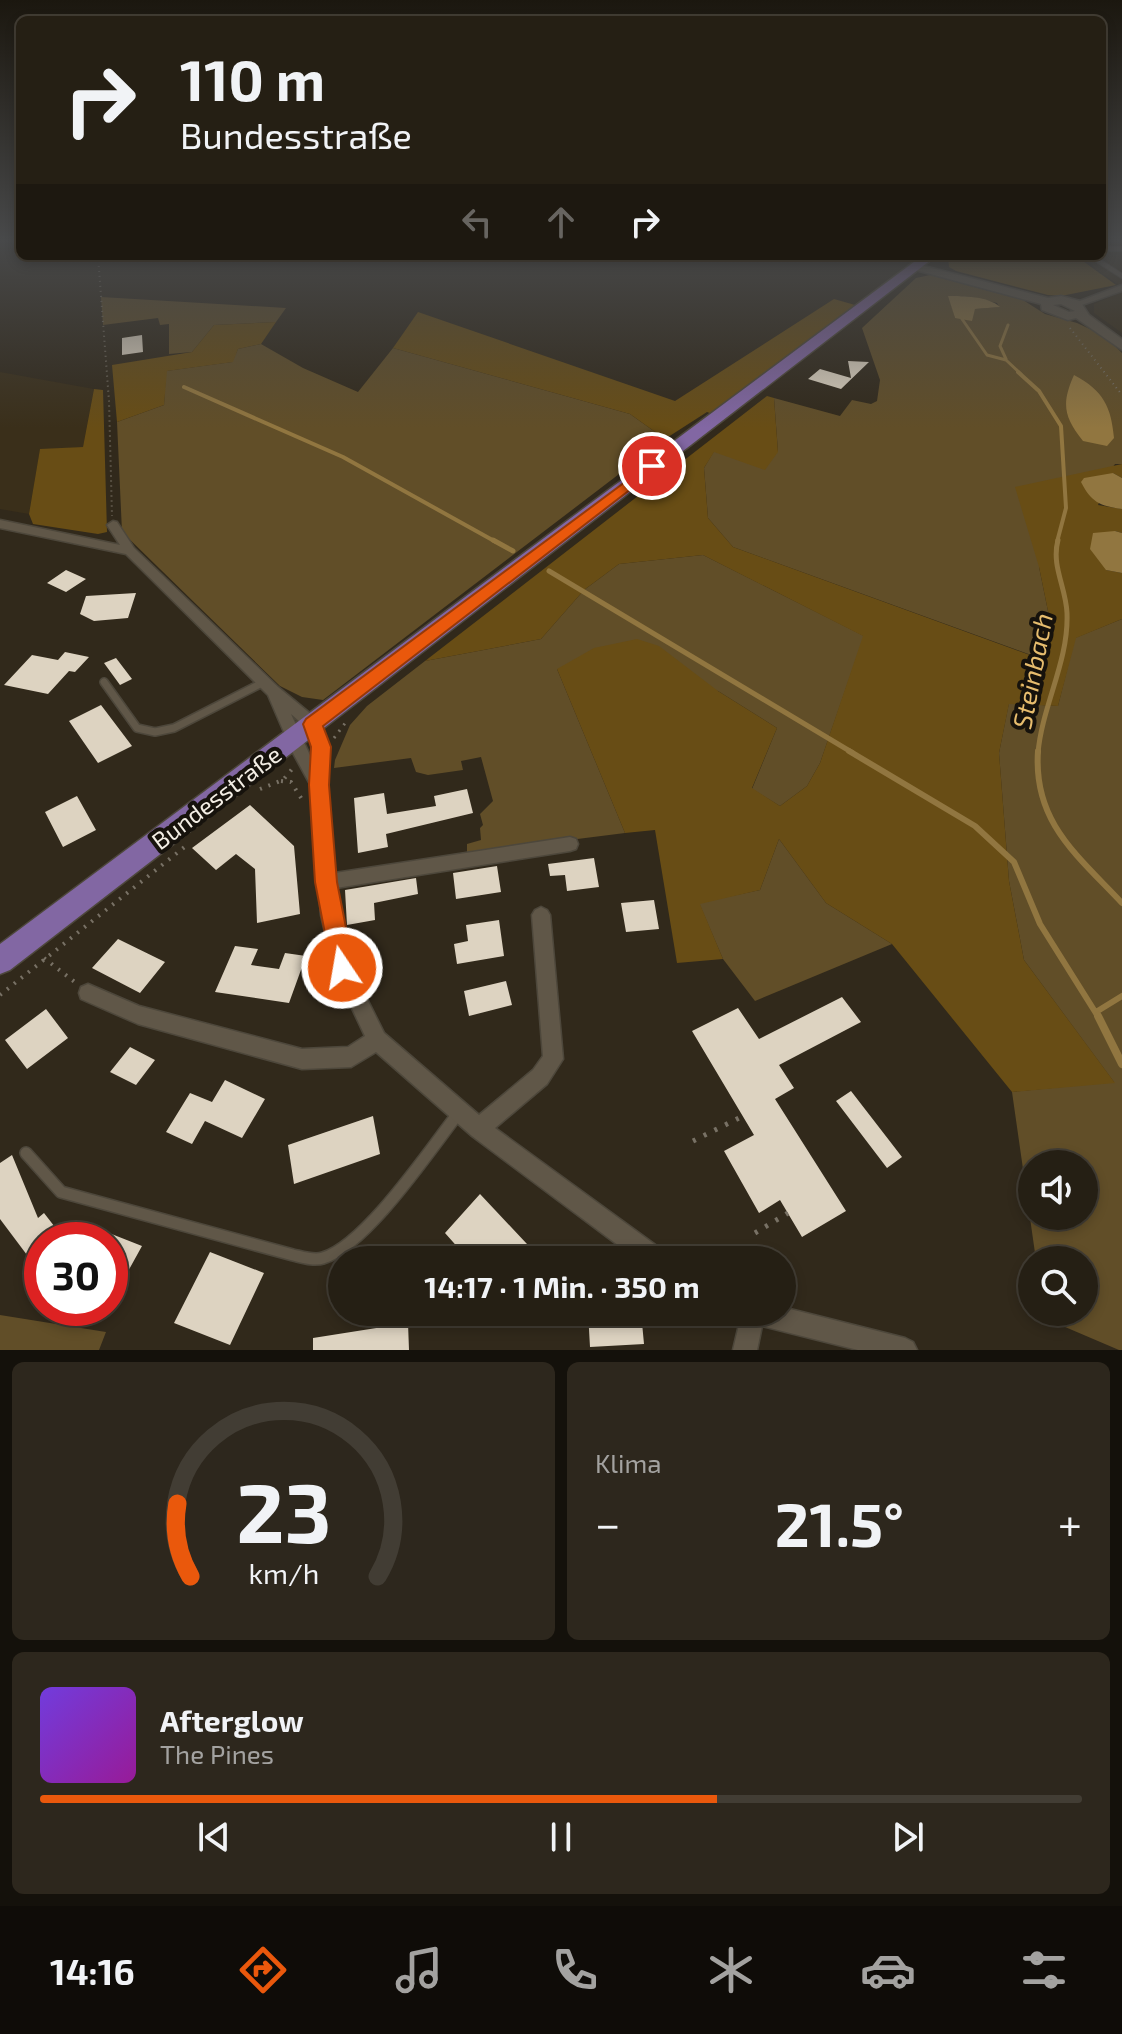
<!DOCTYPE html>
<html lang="de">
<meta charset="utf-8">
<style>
:root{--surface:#251f14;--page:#2d271d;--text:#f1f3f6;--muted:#a3a2a0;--line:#423d34;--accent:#ea580c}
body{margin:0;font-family:"Exo 2",sans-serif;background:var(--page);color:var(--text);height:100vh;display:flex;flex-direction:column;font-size:30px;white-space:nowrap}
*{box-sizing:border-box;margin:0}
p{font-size:26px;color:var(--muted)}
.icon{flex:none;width:44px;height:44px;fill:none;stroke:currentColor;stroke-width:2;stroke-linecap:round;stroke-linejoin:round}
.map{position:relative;height:1350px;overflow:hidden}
.details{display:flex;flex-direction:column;gap:12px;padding:12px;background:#14110b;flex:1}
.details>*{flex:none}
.hud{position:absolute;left:16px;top:16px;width:1090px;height:244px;border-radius:12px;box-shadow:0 4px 12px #0003,0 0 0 2px var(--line);background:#251f14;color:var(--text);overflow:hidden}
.tools{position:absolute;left:1018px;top:1150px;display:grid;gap:16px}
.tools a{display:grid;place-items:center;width:80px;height:80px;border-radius:50%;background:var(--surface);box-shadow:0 4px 12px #0003,0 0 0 2px var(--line);font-size:40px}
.speed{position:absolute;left:24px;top:1222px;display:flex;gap:16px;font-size:40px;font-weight:700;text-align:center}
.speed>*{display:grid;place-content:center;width:104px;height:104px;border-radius:50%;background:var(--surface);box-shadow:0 4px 12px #0003,0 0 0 2px var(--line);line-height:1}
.speed .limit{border:12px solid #d22;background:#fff;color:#111}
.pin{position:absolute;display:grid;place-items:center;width:68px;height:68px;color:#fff;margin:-34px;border:4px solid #fff;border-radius:50%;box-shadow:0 2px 8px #0007}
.me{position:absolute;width:88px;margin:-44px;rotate:348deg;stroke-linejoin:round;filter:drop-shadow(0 0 6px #0008)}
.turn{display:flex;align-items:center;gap:28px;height:168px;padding:0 32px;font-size:36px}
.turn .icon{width:104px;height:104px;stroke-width:2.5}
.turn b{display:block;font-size:56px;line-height:68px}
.lanes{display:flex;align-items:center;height:76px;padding:0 32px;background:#0003;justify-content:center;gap:40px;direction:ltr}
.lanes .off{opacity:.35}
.big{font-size:60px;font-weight:700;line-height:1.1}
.details .tile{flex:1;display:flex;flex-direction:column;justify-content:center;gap:12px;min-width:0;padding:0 28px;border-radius:12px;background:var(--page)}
.details .dial{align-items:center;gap:0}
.dial svg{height:208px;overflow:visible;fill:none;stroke:var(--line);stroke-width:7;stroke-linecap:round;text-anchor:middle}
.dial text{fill:var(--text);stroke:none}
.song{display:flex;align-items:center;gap:24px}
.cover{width:96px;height:96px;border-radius:12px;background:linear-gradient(135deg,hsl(260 70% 55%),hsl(300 70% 35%))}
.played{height:8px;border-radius:4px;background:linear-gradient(90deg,var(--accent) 65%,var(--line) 65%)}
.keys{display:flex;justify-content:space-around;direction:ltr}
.heat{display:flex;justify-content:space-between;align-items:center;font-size:44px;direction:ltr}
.details .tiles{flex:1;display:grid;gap:12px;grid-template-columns:1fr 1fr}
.tile:last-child{grid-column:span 2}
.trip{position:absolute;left:328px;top:1246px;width:468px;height:80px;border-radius:40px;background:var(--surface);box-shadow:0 4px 12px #0003,0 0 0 2px var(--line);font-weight:700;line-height:80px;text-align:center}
.tab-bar{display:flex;height:128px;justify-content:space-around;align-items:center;background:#0f0c08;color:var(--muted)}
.tab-bar .icon{width:56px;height:56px}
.tab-bar .on{color:var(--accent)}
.tab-bar b{font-size:36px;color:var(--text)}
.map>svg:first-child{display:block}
</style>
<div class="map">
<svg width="1122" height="1350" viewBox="0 0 1122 1350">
<rect width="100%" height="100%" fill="#31291b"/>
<path fill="#3a2f1a" d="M1102 239H1122V287L1076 256H1102Z
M1122 292V333L1094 313V304Z
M0 372 94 389 83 447 40 450 29 514 0 509Z"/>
<path fill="#614e28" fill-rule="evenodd" d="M930 275 1023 300 1045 314 1077 323 1105 336 1122 353V464H1115L1039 567 1050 621 1031 655 733 547 708 518 704 468 714 451 778 452 774 398 840 416 852 400 871 404 877 401 880 380 862 328 916 278ZM949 296H967L997 303 999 307 975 309 955 318Z
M101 297 286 308 276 322 214 325 192 352 169 354V324L160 325 158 318 103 325Z
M261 344 303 368 358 392 393 348 630 414 665 439 323 700 302 697 280 686 122 532 117 422 164 405 166 371 232 362 238 349Z
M703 555 864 636 820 763 807 786 780 806 752 789 777 728 718 691 557 669 625 833 467 853V844L481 840 480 828 483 825 480 814 493 801 481 757 461 761 463 770 428 775 416 772 411 758 334 768 335 760 350 725 367 706 425 661 541 639 584 590 619 564Z
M1122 619V1350H1119L1044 1318V1312H1084V1260H1036L1012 1092 1114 1082 1024 960 1009 881 999 753 1009 703 1058 706 1075 638ZM1032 1164H1084V1216H1032Z
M779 839 826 903 892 944 755 1001 723 959 699 903 760 890Z
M0 1315 106 1332 99 1350H0Z"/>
<path fill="#684d15" d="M948 256H1076L1116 285 1061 296 1048 295 956 271 949 267Z
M834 299 862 307 718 416 707 412 665 439 630 414 393 348 418 312 675 401Z
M276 322 261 344 238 349 233 362 167 371 164 405 117 422 112 365 192 352 214 325Z
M94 389 103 390 107 532 98 534 33 524 29 514 40 449 83 447Z
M767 396 774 398 778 452 765 470 714 452 704 468 708 518 733 547 1030 655 1050 621 1039 567 1015 487 1122 464V478L1113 473 1098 505 1122 509V533L1115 531 1106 570 1122 573V619L1076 638 1058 706 1009 704 999 753 1009 881 1024 960 1115 1083 1012 1092 892 944 826 903 779 839 760 890 700 904 723 959 677 963 655 830 625 833 557 669 594 648 637 639 659 646 718 691 777 728 752 788 780 806 807 786 820 763 863 636 703 555 619 564 584 590 541 639 425 661Z"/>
<path fill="#917640" d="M948 296C964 296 988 296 1000 307L975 309 972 321 955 318Z
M1074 375C1104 391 1111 407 1114 438L1107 446 1083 441C1064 417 1061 404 1074 375Z
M1113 473 1122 478V509C1100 506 1091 502 1081 482L1084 478Z
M1115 531 1122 533V573L1106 570 1090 549 1093 533Z"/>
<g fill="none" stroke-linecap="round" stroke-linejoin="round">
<path stroke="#917640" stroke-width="3" d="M962 319 987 355 1006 360 1021 374
M1006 359 1000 346 1008 325"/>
<path stroke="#917640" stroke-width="4" d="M1018 372 1039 391 1061 426 1066 508 1057 542
M184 387 343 457 496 542"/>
<path stroke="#917640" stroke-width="5" d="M493 540 513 551
M549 571 853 753
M1038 753C1042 706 1069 661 1067 613 1066 587 1051 566 1058 540"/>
<path stroke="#917640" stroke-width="6" d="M849 751 975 826 1014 862 1040 924 1099 1018
M1038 751C1033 822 1077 855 1122 903
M1096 1012 1122 996"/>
<path stroke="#917640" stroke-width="8" d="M1098 1016 1122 1064"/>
</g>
<path fill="#ddd3c1" d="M142 335 143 352 122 355V338Z
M848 361 869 362 841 389 808 379 820 369 851 378Z
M66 570 86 579 66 592 47 583Z
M136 593 128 618 94 621 80 614 86 596Z
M65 652 89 657 75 672 69 671 48 694 4 685 32 655 58 660Z
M116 658 132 679 120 685 104 663Z
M101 705 132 746 98 763 69 721Z
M467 789 473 813 386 834 388 847 358 853 354 798 384 793 387 814 436 806 434 796Z
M77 796 96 830 63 847 45 812Z
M250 805 294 846 300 914 257 923 255 869 236 854 216 870 192 848Z
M594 858 599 887 567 891 565 875 550 876 548 864Z
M497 866 501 892 456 899 453 873Z
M416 878 418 894 374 903 375 920 347 925 345 890Z
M654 900 659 929 626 932 621 903Z
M499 920 504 956 457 964 454 944 468 941 466 925Z
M118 939 165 962 140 993 92 968Z
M235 946 258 949 251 965 279 969 285 953 306 956 289 1003 215 992Z
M506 981 512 1005 469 1016 464 991Z
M842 997 861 1022 779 1065 794 1088 775 1099 846 1211 802 1237 780 1200 759 1213 724 1151 754 1135 692 1031 738 1008 759 1039Z
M46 1009 68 1038 27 1069 5 1040Z
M130 1047 155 1060 136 1085 110 1072Z
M225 1080 265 1099 242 1138 205 1121 192 1144 166 1132 190 1093 212 1102Z
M851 1091 902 1157 887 1168 836 1101Z
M373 1116 380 1154 294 1184 288 1145Z
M12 1155 38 1218 44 1213 65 1240H42V1254L33 1263 0 1219V1163Z
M480 1194 542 1260H469L445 1233Z
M81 1222 142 1246 110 1304V1240H70Z
M210 1252 264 1273 230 1345 174 1323Z
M588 1312H641L644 1344 590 1347Z
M408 1323 409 1350H313V1338Z"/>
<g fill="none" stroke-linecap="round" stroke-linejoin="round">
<defs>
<path id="lane-far2" d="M1102 249H1122
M1091 256 1122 276"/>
<path id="lane-far1" d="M104 682 137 728 155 732 174 728 264 682"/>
<path id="lane" d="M26 1153 61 1192 293 1255C302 1257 314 1261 323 1258 366 1245 429 1151 457 1115"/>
<path id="street" d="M1122 285V291L1079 306 1072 304Z
M0 520 120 545 107 525 113 521 117 522 134 548 278 687 318 720 329 747 327 785 335 873 570 837 576 839 578 844 576 849 570 851 336 888 339 915 351 967 384 1033 479 1115 533 1070 543 1056 532 915 535 910 541 907 547 910 550 915 563 1059 547 1084 495 1128 665 1252 668 1260H638L472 1136 376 1052 351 1067 302 1069 138 1024 81 999 79 993 81 987 88 984 139 1006 302 1049 348 1047 365 1036 333 968 321 915 311 786 293 753 268 695 126 554 0 528ZM291 714C309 729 314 737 313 762Z
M782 1307 905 1338 913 1342 917 1350H858L762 1326 757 1350H733L742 1312H782Z"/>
<path id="secondary" d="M916 264 1048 298 1061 296 1080 301 1089 315 1122 339V350L1076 318 1068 320 1042 310 1041 304 912 269 910 267ZM1061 304 1075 311 1069 312 1053 305Z"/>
<path id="primary" d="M922 256H936L10 970 0 974V944Z"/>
</defs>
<use href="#lane-far2" stroke="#4d473b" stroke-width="6"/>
<use href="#lane-far1" stroke="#4d473b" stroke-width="10"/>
<use href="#lane" stroke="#4d473b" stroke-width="14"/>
<use href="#street" stroke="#4d473b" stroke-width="3"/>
<use href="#secondary" stroke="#4d473b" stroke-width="3"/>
<use href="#primary" stroke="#4d473b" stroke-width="3"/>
<path stroke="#787165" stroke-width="2" stroke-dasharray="1 4" stroke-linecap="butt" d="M98 256 109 401 112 516
M1070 328 1122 395"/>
<path stroke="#787165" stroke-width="3" stroke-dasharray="2 6" stroke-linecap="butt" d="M334 738 346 722"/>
<path stroke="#787165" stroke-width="4" stroke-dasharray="2 7" stroke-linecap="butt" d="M281 781 291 782 303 801
M260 789 283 780 293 768
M44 958 76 983
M0 995 187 845"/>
<path stroke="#787165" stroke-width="5" stroke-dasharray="3 9" stroke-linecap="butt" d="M693 1141 743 1116
M755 1233 788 1213"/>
<use href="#lane-far2" stroke="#605748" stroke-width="4"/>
<use href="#lane-far1" stroke="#605748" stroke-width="7"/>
<use href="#lane" stroke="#605748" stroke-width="11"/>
<use href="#street" fill="#605748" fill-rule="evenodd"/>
<use href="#secondary" fill="#605748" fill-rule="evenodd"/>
<use href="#primary" fill="#8267a3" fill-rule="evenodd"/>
</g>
<linearGradient id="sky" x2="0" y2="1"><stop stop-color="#1b170f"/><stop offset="0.56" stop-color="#48494a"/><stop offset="1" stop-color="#48494a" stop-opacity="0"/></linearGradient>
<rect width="1122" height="428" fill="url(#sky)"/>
<path fill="#ea580c" stroke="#983908" stroke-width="2" d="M652 462 659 466 657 469 323 726 331 747 329 785 337 882 354 968 350 975 342 979 333 975 315 882 309 785 311 747 303 724 306 719Z"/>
<g text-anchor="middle" stroke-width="8" stroke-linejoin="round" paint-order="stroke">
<g font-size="24" fill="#f3eee5" stroke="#16120c">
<text transform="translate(217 798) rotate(-37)" y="8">Bundesstraße</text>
</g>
<g font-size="26" font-style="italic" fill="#e7bd6e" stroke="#16120c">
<text transform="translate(1033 671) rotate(-79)" y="9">Steinbach</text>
</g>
</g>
</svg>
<div class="tools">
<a><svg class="icon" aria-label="sound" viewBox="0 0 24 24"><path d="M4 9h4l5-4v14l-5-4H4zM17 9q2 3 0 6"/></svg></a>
<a><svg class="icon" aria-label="search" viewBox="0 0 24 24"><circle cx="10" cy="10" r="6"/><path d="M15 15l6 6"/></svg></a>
</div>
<div class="speed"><div class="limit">30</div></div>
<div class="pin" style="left:652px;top:466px;background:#d93025"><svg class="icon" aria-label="arrive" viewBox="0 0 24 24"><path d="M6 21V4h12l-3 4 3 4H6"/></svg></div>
<svg class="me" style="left:342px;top:968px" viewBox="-20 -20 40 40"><circle r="17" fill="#ea580c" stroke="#fff" stroke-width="3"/><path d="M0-11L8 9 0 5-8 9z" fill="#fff"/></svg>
<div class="trip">14:17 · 1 Min. · 350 m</div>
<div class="hud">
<div class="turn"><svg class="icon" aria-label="right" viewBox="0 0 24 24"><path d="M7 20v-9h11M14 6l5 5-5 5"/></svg><div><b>110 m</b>Bundesstraße</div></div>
<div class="lanes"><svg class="icon off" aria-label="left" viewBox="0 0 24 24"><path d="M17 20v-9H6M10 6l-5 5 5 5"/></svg><svg class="icon off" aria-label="ahead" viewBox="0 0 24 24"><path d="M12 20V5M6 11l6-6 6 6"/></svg><svg class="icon" aria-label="right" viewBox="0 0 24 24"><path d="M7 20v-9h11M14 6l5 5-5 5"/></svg></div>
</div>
</div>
<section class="details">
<div class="tiles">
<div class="tile dial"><svg viewBox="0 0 100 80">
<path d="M14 69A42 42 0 1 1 86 69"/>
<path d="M14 69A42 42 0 0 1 9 41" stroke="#ea580c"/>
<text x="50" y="56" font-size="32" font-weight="700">23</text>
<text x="50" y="72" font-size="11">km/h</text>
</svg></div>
<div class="tile"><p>Klima</p>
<div class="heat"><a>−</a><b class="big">21.5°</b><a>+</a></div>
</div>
<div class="tile">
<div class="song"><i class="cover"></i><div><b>Afterglow</b><p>The Pines</p></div></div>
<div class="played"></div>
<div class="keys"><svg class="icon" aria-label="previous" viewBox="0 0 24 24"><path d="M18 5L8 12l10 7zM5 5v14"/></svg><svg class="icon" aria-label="pause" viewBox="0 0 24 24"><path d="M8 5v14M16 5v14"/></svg><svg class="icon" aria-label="next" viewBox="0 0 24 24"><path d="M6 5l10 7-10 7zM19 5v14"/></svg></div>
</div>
</div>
</section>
<nav class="tab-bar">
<b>14:16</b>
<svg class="icon on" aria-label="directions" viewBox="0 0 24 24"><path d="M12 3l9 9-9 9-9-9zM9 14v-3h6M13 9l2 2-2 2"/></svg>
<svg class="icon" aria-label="music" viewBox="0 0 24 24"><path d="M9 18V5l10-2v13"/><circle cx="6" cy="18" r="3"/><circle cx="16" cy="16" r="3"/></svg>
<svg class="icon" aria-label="phone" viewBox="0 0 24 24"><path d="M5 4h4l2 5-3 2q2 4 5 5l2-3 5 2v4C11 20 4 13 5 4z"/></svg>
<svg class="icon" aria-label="climate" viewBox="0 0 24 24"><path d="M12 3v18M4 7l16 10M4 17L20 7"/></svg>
<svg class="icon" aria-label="car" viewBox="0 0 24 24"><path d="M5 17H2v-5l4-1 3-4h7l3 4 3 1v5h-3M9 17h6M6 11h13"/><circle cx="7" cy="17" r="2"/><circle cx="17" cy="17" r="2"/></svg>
<svg class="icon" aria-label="filters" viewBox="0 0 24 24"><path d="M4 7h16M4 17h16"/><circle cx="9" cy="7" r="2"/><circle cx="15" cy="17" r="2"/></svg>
</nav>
